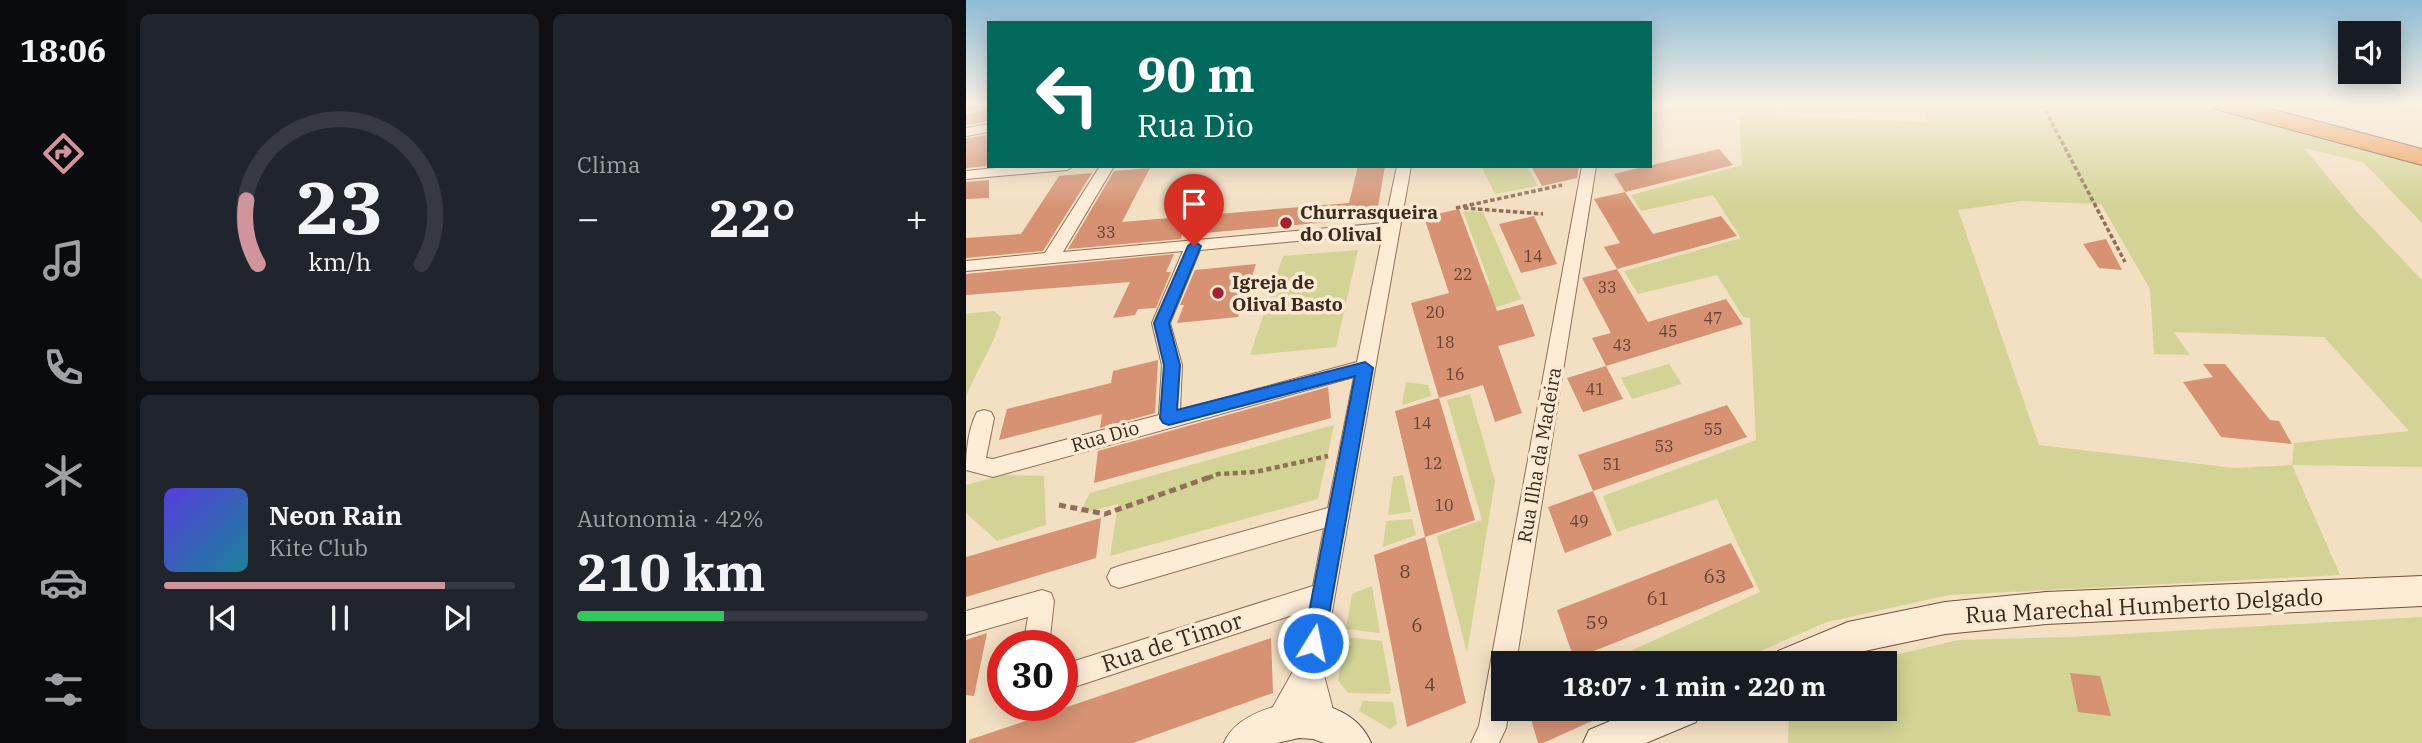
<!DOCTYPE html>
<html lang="pt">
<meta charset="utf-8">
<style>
:root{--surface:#171b24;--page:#20242c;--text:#f1f3f6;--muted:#9ea1a6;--line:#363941;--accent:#d0949c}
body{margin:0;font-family:"IBM Plex Serif",serif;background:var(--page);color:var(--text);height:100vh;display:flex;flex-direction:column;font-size:26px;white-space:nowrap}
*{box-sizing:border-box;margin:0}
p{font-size:23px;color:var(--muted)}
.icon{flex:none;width:38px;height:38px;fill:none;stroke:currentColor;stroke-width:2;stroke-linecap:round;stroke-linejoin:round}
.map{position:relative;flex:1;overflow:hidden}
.side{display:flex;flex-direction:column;gap:14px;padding:14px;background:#0d0f14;width:840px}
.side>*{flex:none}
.hud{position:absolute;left:21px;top:21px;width:665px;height:147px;border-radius:0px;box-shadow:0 4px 18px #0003;background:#00695c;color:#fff;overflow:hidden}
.fabs{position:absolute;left:1372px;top:21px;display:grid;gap:14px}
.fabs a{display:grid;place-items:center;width:63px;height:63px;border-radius:0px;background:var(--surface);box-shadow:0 4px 18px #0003;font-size:35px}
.speed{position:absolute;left:21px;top:630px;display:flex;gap:14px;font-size:35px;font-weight:700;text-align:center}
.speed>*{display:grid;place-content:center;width:91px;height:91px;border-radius:50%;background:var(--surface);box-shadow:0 4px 18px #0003;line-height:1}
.speed .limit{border:10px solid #d22;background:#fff;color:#111}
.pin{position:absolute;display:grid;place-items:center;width:60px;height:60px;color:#fff;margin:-72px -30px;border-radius:50% 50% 50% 0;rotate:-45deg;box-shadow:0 0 7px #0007}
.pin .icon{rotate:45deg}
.me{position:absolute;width:77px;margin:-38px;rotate:10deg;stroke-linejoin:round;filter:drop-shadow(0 0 5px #0008)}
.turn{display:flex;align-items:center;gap:24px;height:147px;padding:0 35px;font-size:32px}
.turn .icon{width:91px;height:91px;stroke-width:2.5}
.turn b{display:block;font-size:49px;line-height:60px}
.big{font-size:52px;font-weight:800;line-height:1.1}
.side .widget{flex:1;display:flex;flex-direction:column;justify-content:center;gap:10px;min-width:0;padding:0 24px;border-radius:10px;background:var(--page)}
.side .dial{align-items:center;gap:0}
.dial svg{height:182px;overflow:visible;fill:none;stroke:var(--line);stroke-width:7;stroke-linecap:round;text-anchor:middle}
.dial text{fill:var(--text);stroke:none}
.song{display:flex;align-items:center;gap:21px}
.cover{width:84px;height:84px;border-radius:10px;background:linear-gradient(135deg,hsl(250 70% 55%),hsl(190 70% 35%))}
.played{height:7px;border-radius:4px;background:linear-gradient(90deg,var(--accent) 80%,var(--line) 80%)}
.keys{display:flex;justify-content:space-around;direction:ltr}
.heat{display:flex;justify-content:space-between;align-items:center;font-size:38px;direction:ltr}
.charge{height:10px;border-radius:5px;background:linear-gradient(90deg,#34c759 42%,var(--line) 0)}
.side .tiles{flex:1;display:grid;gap:14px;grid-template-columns:repeat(2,1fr)}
.trip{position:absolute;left:525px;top:651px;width:406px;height:70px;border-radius:0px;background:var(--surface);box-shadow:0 4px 18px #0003;font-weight:800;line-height:70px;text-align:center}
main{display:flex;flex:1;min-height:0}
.dock{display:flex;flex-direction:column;width:126px;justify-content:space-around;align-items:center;background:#090b0e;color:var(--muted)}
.dock .icon{width:49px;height:49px}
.dock .selected{color:var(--accent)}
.dock b{font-size:32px;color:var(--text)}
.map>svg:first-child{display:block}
</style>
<main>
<nav class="dock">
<b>18:06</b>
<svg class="icon selected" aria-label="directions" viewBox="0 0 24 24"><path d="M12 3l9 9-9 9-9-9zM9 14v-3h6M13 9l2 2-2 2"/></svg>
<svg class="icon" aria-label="music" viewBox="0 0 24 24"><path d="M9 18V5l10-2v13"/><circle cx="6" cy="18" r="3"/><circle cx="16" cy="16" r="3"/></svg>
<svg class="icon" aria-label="phone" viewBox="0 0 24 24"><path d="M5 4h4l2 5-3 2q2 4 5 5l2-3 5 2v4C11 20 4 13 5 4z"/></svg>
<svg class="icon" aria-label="climate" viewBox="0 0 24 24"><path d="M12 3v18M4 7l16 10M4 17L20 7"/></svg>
<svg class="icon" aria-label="car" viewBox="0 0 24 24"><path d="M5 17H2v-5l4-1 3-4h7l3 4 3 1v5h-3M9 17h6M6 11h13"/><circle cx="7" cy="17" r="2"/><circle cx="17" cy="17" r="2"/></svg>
<svg class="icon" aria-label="filters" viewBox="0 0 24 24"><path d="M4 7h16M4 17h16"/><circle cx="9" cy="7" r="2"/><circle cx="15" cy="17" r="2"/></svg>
</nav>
<section class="side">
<div class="tiles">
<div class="widget dial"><svg viewBox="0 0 100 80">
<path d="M14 69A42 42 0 1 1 86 69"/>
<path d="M14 69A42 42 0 0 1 9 41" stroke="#d0949c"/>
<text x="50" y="56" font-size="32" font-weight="700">23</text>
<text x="50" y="72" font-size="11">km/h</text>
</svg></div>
<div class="widget"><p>Clima</p>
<div class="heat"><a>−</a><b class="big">22°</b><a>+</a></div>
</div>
<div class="widget">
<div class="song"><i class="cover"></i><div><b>Neon Rain</b><p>Kite Club</p></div></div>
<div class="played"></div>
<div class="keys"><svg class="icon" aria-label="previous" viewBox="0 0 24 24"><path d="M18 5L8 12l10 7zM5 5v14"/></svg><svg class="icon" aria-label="pause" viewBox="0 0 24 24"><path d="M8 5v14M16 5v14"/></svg><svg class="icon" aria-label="next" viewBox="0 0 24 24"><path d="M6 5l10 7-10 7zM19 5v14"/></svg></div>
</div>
<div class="widget"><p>Autonomia · 42%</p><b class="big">210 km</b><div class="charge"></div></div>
</div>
</section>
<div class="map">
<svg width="1456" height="743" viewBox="0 0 1456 743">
<rect width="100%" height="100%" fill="#f3dfc2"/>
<path fill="#d2d394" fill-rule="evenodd" d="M957 104H1222L1456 165V223L1397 162 1338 148 1390 211 1456 280V467L1326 465 1374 575 983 595 861 622 767 663H638L794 592 751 499 651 532 637 496 790 440 784 318 777 317 751 275 672 294 658 271 775 238 747 195 675 211 665 195 776 165 773 114 960 122ZM1056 201 1135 204 1184 289 1188 354 1224 355 1208 332 1358 337 1443 431 1328 443 1326 465 1269 468 1073 445 992 210Z
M515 166H561L572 186 529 194Z
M497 211 517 212 555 299 520 311 490 293 524 284Z
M392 250 370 347 284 355 317 256Z
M28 311 35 317C29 345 9 371 0 398V314Z
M703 364 716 384 666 399 655 378Z
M440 382 462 385 465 396 436 405Z
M504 394 529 481 501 653 471 536 516 520 481 400Z
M368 425 352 499 144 556 152 504 113 514 124 493Z
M37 475 78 476 80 525 31 541 0 513V485Z
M437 475 445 512 422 515 427 477Z
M446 519 450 535 417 547 420 521Z
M406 586 414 633 380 629 386 594Z
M1456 617V743H822L823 709H919V663H894L993 640 1104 637Z
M379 637 416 641 425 691 423 694 382 693 372 680Z
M397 701 427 702 431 724 424 729 393 711Z"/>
<path fill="#d69273" d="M23 110V121L0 125V114Z
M23 135V166L0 168V138Z
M753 149 767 165 659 192 648 174Z
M392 166H419L410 218 216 235 215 239 102 249 148 171 184 168 156 222 383 203Z
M565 166H613L611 178 576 186Z
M126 173 77 251 0 258V238L55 234 93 176Z
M23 180V198L0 199V182Z
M659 192 687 234 755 216 771 236 651 269 638 247 654 243 628 199Z
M493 209 531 311 557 304 569 336 532 346 556 413 529 422 517 385 473 398 445 303 483 293 458 217Z
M568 216 591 264 555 273 533 224Z
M1140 239 1156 270 1133 268 1117 244Z
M208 254 200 272H205L190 308 172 309 169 315 147 318 164 282 0 295V274Z
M290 264 272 317 211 323 218 305H214L229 270Z
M651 269 682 322 760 299 777 324 640 366 626 338 645 333 616 278Z
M192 360 189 413 134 428 136 414 33 440 41 409 145 383 147 371Z
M1237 364H1259L1304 420 1313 421 1326 444 1255 437 1217 382 1247 377Z
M640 366 657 399 617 412 601 378Z
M362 387 365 418 128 483 132 451Z
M473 398 509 520 459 537 429 411Z
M761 405 781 437 627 491 612 455Z
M627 491 646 535 599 553 582 507Z
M135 518 130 558 0 597V557Z
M459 537 500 703 441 727 408 555Z
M765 543 788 587 608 659 591 610Z
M21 633 8 696 0 695V640Z
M305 638 307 693 167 743H3V740Z
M1104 673 1134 676 1145 716 1112 712Z
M562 709H653L577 743H572Z"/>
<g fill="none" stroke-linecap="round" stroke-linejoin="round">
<defs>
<path id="street" d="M0 104H16L0 110Z
M23 124V132L0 136V128Z
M48 166H108L101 170 0 179V171Z
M134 166H148L97 252 419 223 431 166H445L356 668 370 721 366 731 356 735 346 731 337 704 322 733 312 737 302 733 298 723 331 664 342 610 96 691V665L347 586 358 528 153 588 145 585 141 577 145 569 153 566 362 508 388 377 27 477 0 470C0 452 2 429 11 412L18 410 25 412 28 418 20 458 27 459 193 415 196 365 186 323 217 251 0 271V261L79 253ZM417 233 391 362 214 410 216 365 204 323 234 250Z
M616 166H630L550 663H537V709H543L540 728 533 743H505L513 726Z
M76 590 85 593 88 601 83 646H57L62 617 0 635V611Z"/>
<path id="secondary" d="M1456 576V606L1080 624 979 634 884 654 863 663H806L812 651 882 622 979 602 1080 592Z
M333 701C362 703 393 714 405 743H358L347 739 333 738 311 743H258C269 716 305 706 333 701Z
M673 709H735L730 722 680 743H617L623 730Z"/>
<path id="highway" d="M1246 104H1286L1456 149V165L1249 109Z"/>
</defs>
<use href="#street" stroke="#906f57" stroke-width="2"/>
<use href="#secondary" stroke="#72503a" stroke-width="2"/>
<use href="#highway" stroke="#5d3d2b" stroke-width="2"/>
<path stroke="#906f57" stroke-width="3.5" stroke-dasharray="4.5 2.5" stroke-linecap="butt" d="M1076 104 1159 262
M490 208 596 185
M498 208 577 214"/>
<path stroke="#906f57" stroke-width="4.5" stroke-dasharray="5 3.5" stroke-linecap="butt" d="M242 478 252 474 289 472 362 456"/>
<path stroke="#906f57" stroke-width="5" stroke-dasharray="7 4.5" stroke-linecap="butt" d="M93 505 139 514 247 476"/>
<use href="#street" fill="#fdedd7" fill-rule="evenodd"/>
<use href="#secondary" fill="#fdedd7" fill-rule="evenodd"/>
<use href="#highway" fill="#ec9449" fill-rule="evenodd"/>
</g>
<linearGradient id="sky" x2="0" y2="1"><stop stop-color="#8dbbd5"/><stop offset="0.5" stop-color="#faf1e4"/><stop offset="1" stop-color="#faf1e4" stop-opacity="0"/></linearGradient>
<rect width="1456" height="208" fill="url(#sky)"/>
<path fill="#1a73e8" stroke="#114b97" stroke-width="2" d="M228 241 235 246 203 323 214 365 211 410 399 362 407 368 358 643 355 650 347 653 340 650 337 643 389 376 203 425 197 423 194 418 198 365 188 323 222 246Z"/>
<g fill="#a71f2e" stroke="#faead3" stroke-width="2.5">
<circle cx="320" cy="223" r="7"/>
<circle cx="252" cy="293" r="7"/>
</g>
<g text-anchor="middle" stroke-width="7" stroke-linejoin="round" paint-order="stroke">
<g font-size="16" fill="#644332">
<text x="140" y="238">33</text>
<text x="567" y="262">14</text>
<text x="497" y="280">22</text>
<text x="641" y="293">33</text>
<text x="469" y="318">20</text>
<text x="747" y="324">47</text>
<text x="702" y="337">45</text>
<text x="479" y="348">18</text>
<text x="656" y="351">43</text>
<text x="489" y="380">16</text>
<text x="629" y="395">41</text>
<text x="456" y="429">14</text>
<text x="747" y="435">55</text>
<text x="698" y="452">53</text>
<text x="467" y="469">12</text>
<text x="646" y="470">51</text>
<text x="478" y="511">10</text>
<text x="613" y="527">49</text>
</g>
<g font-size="19" font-weight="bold" fill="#3e291d" stroke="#faead3" text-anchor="start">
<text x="334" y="219">Churrasqueira<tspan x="334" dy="22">do Olival</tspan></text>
<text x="266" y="289">Igreja de<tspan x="266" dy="22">Olival Basto</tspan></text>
</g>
<g font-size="19" fill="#3e291d" stroke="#faead3">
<text transform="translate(139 436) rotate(-16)" y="7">Rua Dio</text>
<text transform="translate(573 455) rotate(-80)" y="7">Rua Ilha da Madeira</text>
</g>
<g font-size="19" fill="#644332">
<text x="439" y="578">8</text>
<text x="749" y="583">63</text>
<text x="692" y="605">61</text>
<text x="631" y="629">59</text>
<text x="451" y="632">6</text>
<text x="464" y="691">4</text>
</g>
<g font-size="23" fill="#3e291d" stroke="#faead3">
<text transform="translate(1178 606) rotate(-3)" y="8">Rua Marechal Humberto Delgado</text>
<text transform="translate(206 642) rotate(-18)" y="8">Rua de Timor</text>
</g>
</g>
</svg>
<div class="fabs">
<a><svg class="icon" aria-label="sound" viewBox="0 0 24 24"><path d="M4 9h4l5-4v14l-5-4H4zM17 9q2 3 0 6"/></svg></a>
</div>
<div class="speed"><div class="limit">30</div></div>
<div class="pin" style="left:228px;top:246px;background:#d93025"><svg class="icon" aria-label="arrive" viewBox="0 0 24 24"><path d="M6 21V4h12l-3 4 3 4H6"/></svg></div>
<svg class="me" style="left:347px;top:643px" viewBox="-20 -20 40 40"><circle r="17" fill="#1a73e8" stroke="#fff" stroke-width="3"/><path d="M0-11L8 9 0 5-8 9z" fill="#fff"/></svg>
<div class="trip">18:07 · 1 min · 220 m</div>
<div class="hud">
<div class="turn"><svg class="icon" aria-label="left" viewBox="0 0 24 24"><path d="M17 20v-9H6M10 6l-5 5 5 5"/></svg><div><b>90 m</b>Rua Dio</div></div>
</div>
</div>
</main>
